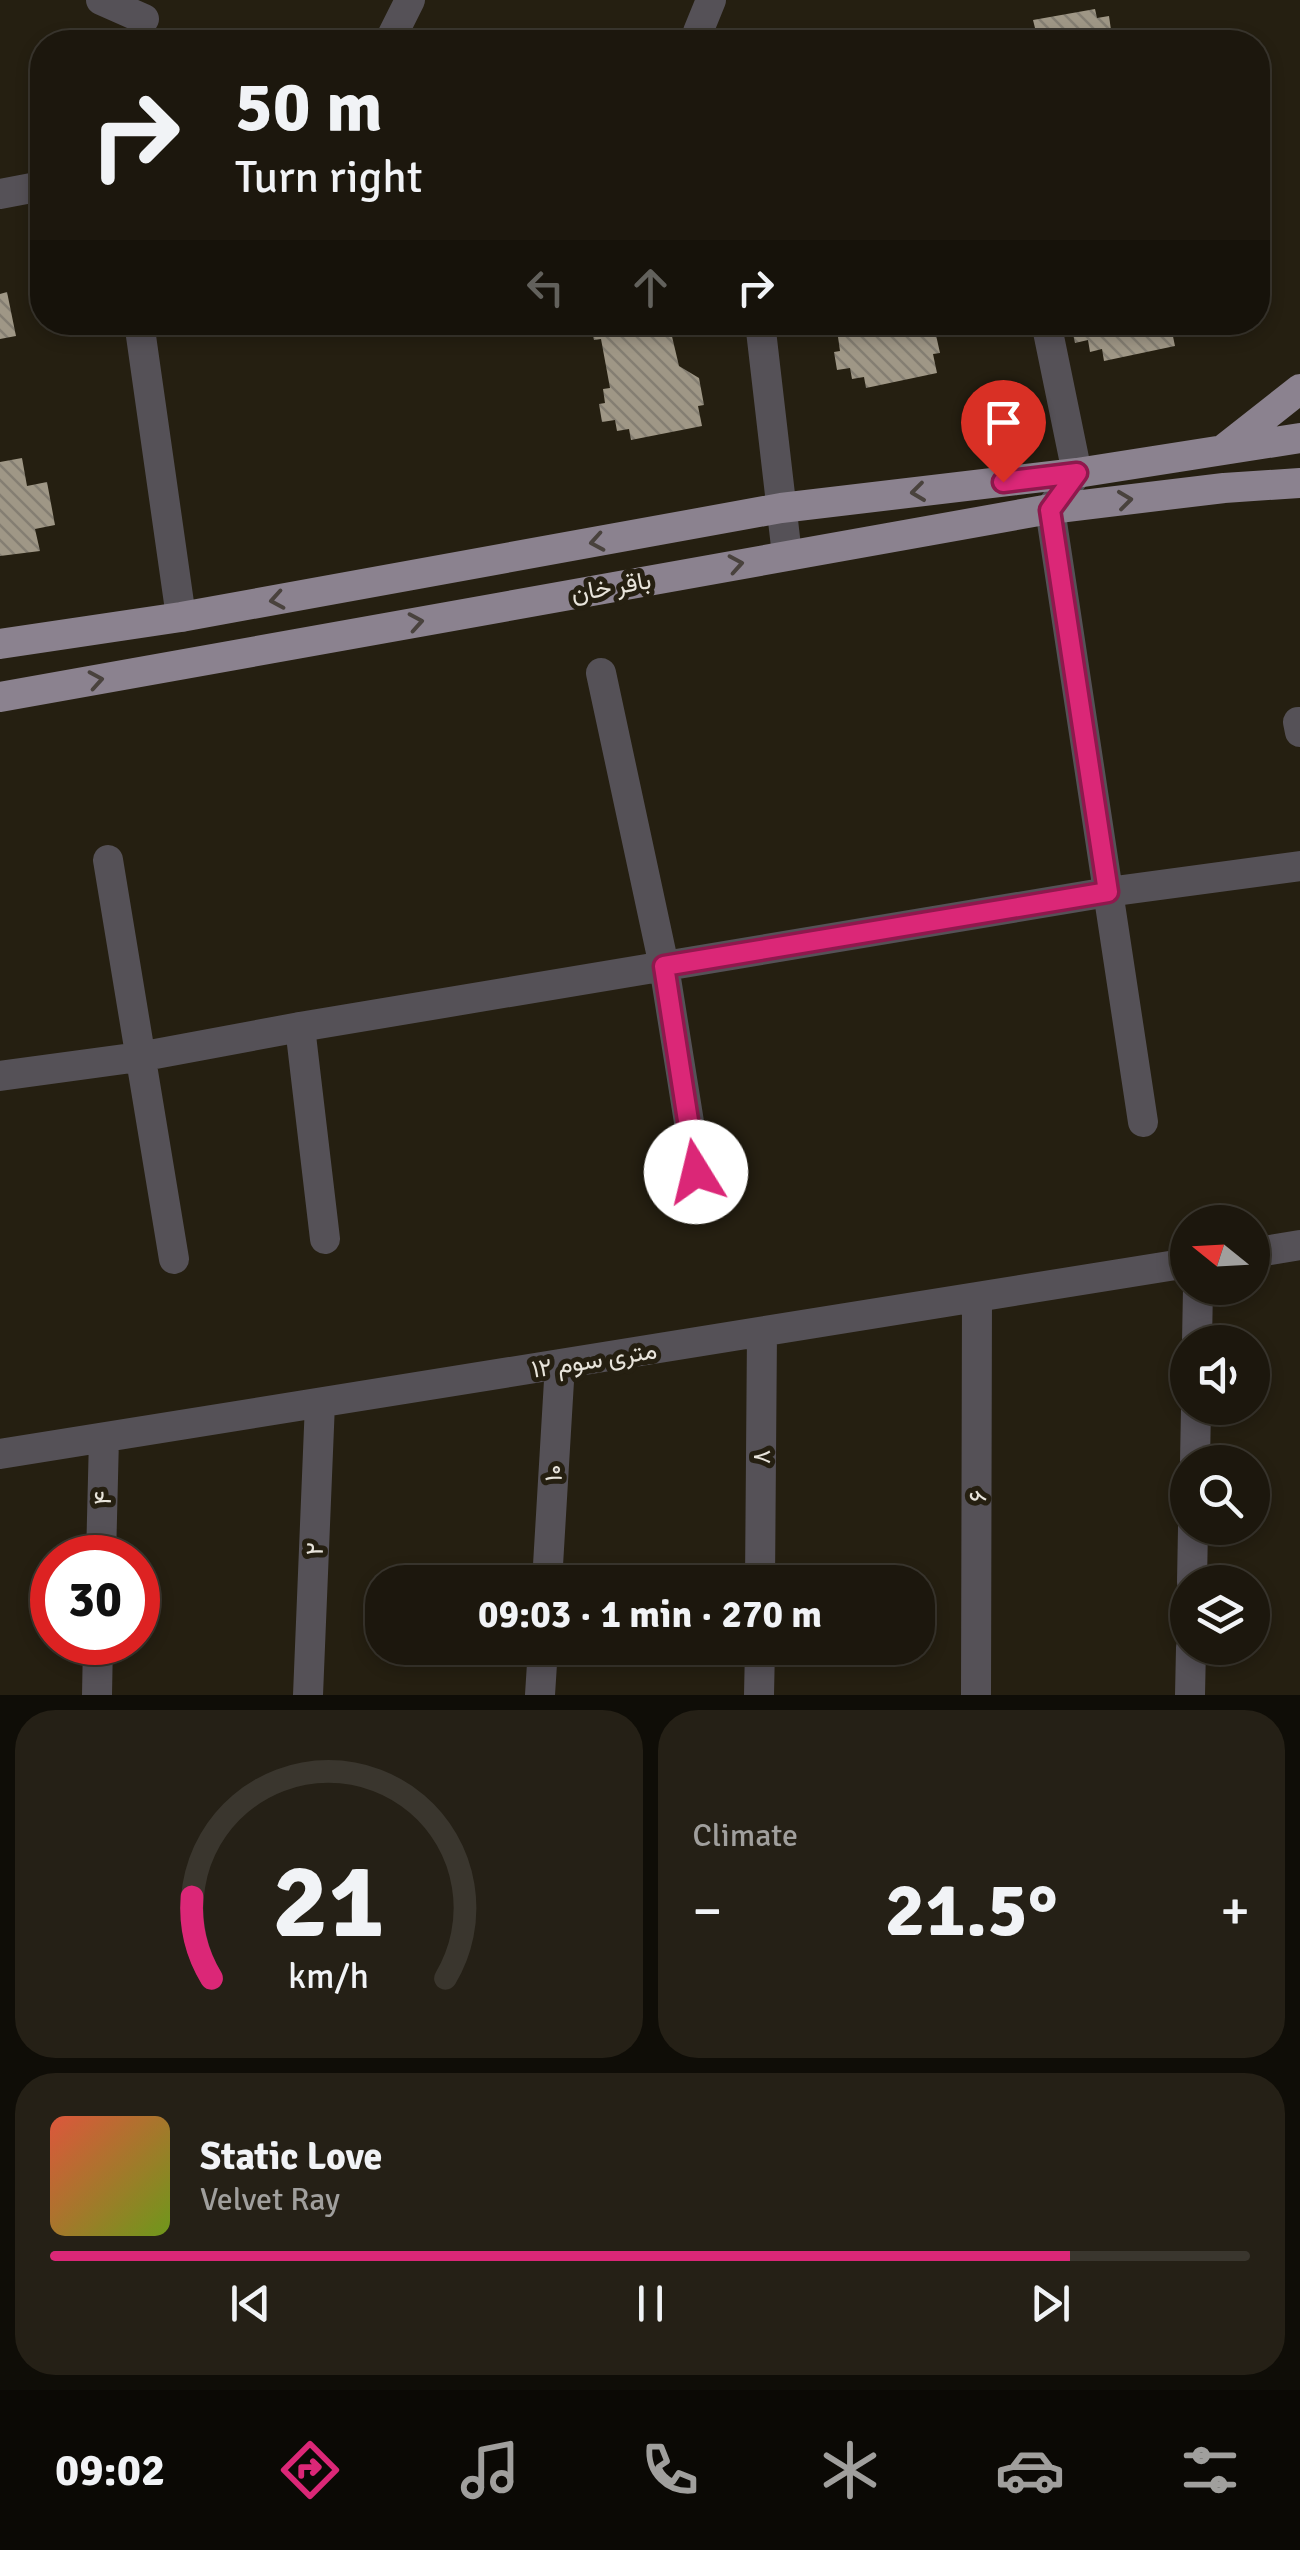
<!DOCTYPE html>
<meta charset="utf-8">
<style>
:root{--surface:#1c170d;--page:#252016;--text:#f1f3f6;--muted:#a09f9d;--line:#3a362e;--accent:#db2777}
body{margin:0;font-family:Signika,Vazirmatn,sans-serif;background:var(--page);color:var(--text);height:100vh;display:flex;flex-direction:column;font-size:38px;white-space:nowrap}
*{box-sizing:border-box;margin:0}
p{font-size:32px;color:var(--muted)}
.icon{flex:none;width:55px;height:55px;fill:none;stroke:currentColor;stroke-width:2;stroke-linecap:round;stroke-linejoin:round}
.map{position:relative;height:1695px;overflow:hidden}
.details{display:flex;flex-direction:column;gap:15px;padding:15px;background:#0f0d07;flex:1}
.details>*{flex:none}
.guide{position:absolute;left:30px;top:30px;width:1240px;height:305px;border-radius:40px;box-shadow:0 5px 15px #0003,0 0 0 2px var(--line);background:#1c170d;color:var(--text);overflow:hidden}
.needle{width:65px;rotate:288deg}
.fabs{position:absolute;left:1170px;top:1205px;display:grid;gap:20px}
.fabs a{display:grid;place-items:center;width:100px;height:100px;border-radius:50%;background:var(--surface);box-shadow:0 5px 15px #0003,0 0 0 2px var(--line);font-size:50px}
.speed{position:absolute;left:30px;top:1535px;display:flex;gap:20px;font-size:50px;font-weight:700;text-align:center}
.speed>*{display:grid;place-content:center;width:130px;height:130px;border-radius:50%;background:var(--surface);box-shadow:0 5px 15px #0003,0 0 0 2px var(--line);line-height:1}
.speed .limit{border:15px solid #d22;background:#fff;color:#111}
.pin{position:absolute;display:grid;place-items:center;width:85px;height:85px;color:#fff;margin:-102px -42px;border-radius:50% 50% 50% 0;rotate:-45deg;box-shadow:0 0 10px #0007}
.pin .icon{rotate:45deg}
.me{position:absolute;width:110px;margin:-55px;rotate:351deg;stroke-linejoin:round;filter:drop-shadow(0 0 8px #0008)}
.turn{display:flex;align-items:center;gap:35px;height:210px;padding:0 40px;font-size:45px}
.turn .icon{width:130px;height:130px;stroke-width:2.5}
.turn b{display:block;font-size:70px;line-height:85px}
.lanes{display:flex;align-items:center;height:95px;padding:0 40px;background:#0003;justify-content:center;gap:50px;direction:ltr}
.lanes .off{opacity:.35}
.big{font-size:75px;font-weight:700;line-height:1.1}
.details .tile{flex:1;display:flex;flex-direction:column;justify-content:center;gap:15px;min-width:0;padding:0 35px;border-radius:40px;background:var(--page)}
.details .dial{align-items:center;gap:0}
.dial svg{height:260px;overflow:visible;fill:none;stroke:var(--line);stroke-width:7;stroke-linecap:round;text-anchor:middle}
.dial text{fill:var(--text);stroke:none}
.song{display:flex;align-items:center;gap:30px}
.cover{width:120px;height:120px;border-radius:15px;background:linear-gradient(135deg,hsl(10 70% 55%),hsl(80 70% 35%))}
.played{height:10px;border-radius:5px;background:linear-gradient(90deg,var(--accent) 85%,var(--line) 85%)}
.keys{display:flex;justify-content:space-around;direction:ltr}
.heat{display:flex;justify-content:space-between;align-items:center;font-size:55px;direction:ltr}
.details .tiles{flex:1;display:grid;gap:15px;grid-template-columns:1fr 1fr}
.tile:last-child{grid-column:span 2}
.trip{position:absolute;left:365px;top:1565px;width:570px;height:100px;border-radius:40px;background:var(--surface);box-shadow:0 5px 15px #0003,0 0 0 2px var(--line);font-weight:700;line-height:100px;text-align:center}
.tab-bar{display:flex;height:160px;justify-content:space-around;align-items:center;background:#0b0905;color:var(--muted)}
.tab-bar .icon{width:70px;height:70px}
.tab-bar .on{color:var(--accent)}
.tab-bar b{font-size:45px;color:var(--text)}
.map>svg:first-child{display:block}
</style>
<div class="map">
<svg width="1300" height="1695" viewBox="0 0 1300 1695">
<defs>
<pattern id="building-back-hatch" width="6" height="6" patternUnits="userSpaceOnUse" patternTransform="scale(2.5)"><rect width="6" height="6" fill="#9f9786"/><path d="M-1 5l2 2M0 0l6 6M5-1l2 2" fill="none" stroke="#847e72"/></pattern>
</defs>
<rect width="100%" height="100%" fill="#251f11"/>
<path fill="url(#building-back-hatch)" d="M1095 9 1097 18 1109 16 1111 30 1121 28 1123 42H1022L1020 31 1035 28 1033 20Z
M868 32 870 42H820V41Z
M7 292 16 336 0 339V294Z
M581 322H677L670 328 679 366 699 378 704 405 698 406 702 426 631 440 629 429 617 431 615 420 602 422 599 404 605 403 603 389 610 388 601 339 594 340 591 328 582 330Z
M842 322H929L934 326 940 353 933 354 937 373 866 388 864 377 852 379 850 368 837 370 834 352 840 351 838 337 845 336Z
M1078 322H1176L1177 326 1171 327 1175 346 1104 361 1102 349 1090 352 1088 340 1075 343 1071 325Z
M22 458 27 486 47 482 55 525 35 529 40 551 0 556V462Z"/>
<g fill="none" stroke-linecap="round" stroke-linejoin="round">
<path stroke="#555157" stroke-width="30" d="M101 0 144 19
M698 32 711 0
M389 42 410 0
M0 194 42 186
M139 322 181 617
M760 322 787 555
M1046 322 1077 473 1050 509 1143 1122
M601 673 664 966 697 1172
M1298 722 1300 732
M108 860 174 1259
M300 1027 325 1239
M0 1076 139 1057 300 1027 1108 892 1300 866
M1252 1253 1300 1245
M1197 1342 1198 1288
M0 1454 1188 1263
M1195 1462 1196 1408
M101 1558 104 1438
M547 1582 560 1364
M760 1582 762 1332
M1192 1582 1193 1528
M97 1695 98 1642
M308 1695 320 1403
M540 1695 543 1648
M759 1695 760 1648
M976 1695 977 1297
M1190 1695 1191 1648"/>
<path stroke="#8b828f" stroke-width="30" d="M1225 448 1300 389
M0 644 181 617 781 508 1077 473 1300 438
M0 697 1050 509 1224 488 1300 483"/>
</g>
<defs><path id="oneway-chevron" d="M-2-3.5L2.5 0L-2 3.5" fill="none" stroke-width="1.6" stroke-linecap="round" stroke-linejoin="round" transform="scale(2.5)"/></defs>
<g stroke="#49423d">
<use href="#oneway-chevron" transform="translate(918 492) rotate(173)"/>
<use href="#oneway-chevron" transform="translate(1125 500) rotate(-7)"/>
<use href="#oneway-chevron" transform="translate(597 542) rotate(170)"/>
<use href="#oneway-chevron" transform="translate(736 564) rotate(-10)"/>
<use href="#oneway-chevron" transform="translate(277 600) rotate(170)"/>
<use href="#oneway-chevron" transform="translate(416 622) rotate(-10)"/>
<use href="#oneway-chevron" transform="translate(96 680) rotate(-10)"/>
</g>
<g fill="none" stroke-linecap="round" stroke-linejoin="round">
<defs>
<path id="route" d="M696 1172 664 966 1108 892 1050 510 1077 473 1003 482"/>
</defs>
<use href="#route" stroke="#8e194d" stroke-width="25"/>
<use href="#route" stroke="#db2777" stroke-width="18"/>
</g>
<g text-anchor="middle" stroke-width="10" stroke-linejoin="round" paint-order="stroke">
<g font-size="25" fill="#e8e4db" stroke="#251f11">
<text transform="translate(611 586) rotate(-10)" y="9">باقر خان</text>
<text transform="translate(594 1359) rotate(-9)" y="9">۱۲ متری سوم</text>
<text transform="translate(761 1457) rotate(-90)" y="9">۸</text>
<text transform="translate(553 1473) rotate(-87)" y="9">۱۰</text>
<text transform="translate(977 1496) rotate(-90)" y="9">۶</text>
<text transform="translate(102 1498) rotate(-88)" y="9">۴</text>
<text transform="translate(314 1549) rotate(-88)" y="9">۲</text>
</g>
</g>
</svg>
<div class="fabs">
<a><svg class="needle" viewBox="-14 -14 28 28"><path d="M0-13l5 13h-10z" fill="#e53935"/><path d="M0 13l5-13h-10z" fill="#a09f9d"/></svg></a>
<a><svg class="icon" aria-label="sound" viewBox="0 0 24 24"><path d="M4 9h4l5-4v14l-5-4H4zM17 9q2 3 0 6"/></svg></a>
<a><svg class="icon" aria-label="search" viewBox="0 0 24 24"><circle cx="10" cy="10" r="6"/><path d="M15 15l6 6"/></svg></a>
<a><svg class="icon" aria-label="layers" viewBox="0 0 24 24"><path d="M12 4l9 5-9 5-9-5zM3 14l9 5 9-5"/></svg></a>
</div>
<div class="speed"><div class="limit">30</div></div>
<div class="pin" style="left:1003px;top:482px;background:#d93025"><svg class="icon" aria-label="arrive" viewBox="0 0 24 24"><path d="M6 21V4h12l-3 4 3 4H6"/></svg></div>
<svg class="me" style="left:696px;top:1172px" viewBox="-20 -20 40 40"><circle r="19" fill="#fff"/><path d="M0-13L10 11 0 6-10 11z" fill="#db2777"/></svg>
<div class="trip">09:03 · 1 min · 270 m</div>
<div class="guide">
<div class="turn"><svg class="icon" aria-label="right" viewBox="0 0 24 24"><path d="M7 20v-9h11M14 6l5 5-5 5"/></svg><div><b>50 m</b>Turn right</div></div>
<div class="lanes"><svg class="icon off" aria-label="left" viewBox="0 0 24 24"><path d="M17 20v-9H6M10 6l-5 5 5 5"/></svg><svg class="icon off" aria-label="ahead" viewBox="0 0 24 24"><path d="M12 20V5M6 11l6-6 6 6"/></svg><svg class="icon" aria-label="right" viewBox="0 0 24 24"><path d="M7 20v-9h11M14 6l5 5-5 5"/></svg></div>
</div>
</div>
<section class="details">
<div class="tiles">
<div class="tile dial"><svg viewBox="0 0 100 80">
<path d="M14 69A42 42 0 1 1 86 69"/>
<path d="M14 69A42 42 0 0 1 8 44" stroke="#db2777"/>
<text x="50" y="56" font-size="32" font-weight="700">21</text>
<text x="50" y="72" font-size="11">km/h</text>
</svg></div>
<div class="tile"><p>Climate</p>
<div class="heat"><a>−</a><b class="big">21.5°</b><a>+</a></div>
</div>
<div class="tile">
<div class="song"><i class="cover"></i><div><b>Static Love</b><p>Velvet Ray</p></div></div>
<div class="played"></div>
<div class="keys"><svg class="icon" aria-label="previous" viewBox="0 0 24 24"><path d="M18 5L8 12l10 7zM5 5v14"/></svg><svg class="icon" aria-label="pause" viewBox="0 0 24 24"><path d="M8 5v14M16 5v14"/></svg><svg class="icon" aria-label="next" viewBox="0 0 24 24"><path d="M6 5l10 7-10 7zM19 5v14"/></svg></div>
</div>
</div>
</section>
<nav class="tab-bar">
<b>09:02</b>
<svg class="icon on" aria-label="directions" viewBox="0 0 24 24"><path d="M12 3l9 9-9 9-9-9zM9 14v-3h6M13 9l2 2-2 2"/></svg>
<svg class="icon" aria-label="music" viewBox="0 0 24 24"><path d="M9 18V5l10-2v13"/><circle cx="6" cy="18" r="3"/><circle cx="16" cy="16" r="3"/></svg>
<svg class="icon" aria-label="phone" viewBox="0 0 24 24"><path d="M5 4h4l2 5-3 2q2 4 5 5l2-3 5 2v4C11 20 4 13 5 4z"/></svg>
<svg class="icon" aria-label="climate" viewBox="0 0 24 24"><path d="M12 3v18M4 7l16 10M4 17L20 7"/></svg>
<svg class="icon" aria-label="car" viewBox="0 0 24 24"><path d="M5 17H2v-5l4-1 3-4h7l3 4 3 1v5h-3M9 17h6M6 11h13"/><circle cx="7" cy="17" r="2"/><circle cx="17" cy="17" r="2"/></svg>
<svg class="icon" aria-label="filters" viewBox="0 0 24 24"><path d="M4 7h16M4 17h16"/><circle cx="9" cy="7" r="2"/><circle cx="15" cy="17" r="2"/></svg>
</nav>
